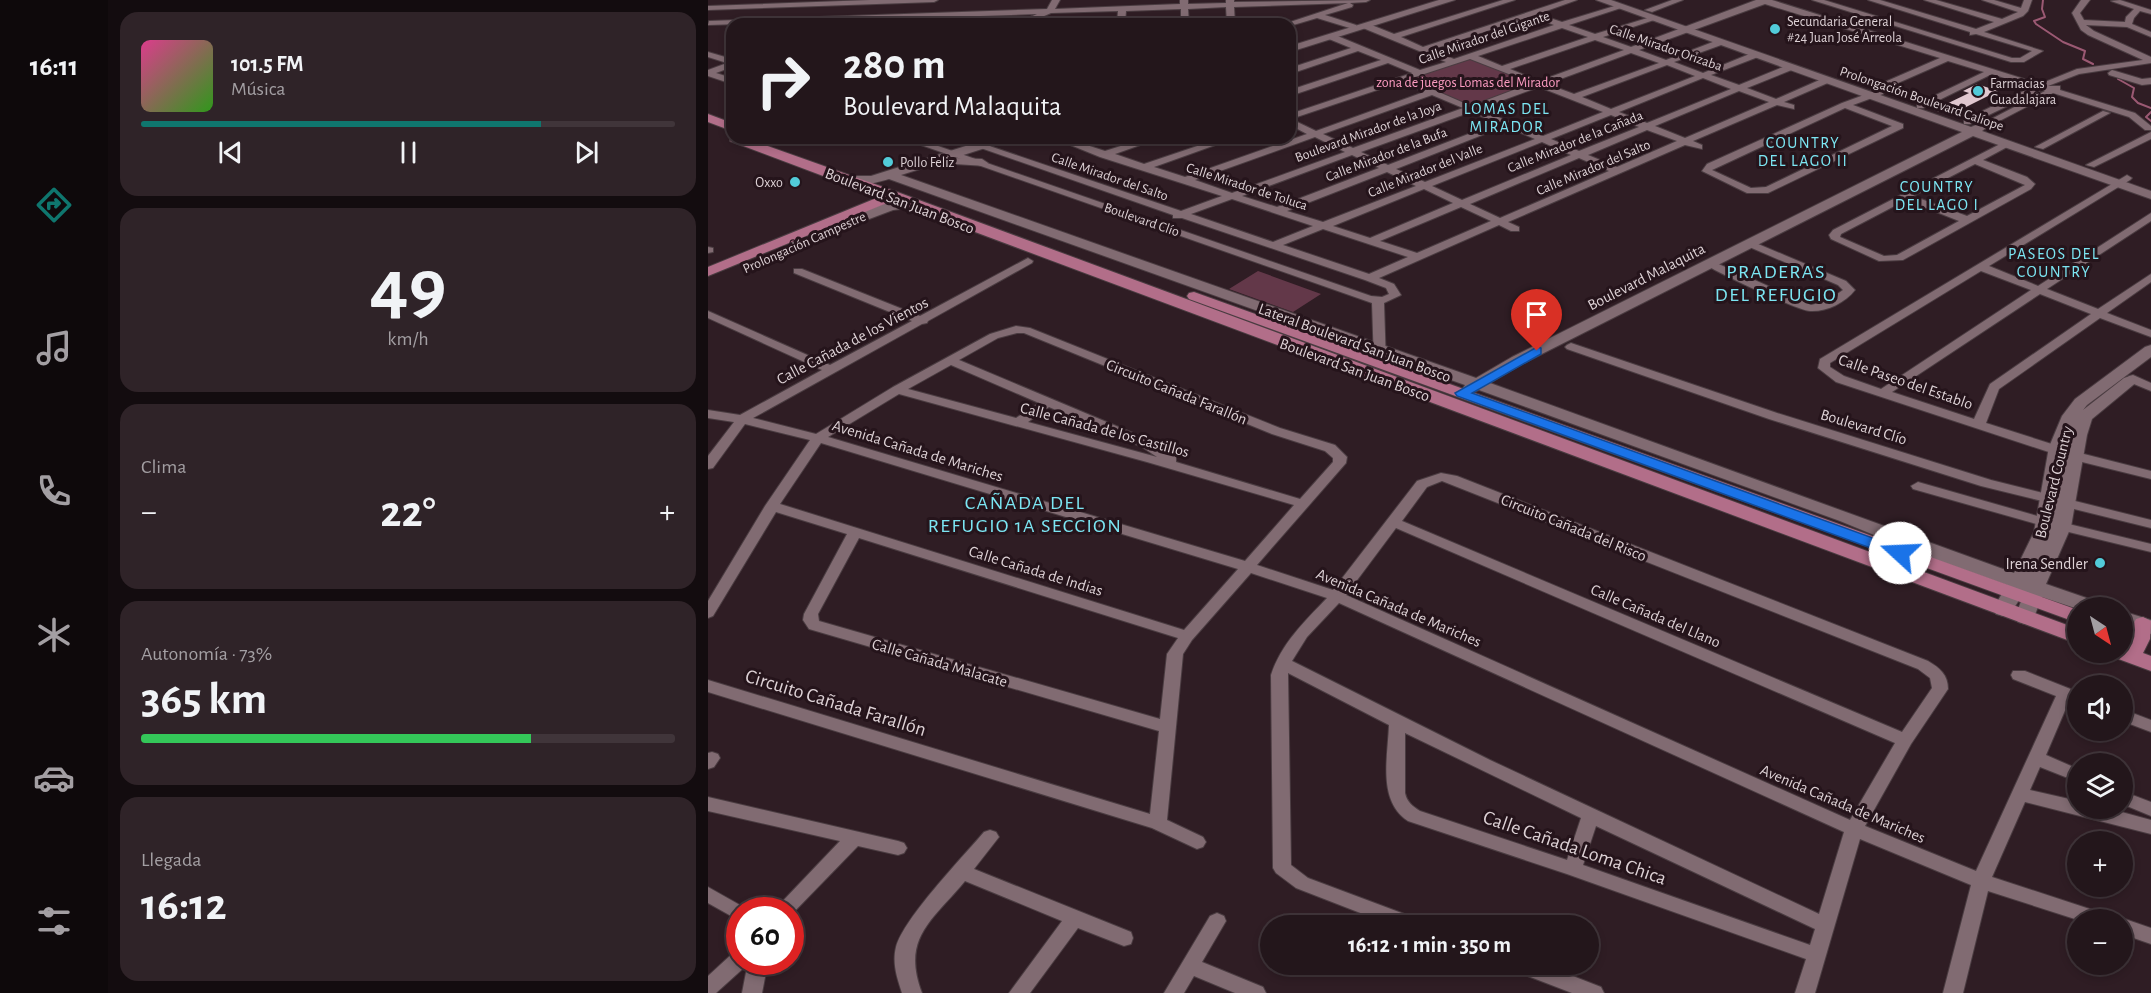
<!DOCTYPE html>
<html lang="es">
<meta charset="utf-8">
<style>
:root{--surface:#23161b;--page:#2f2328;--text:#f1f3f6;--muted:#a39fa3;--line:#40353a;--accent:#0f766e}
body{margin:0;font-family:"Alegreya Sans",sans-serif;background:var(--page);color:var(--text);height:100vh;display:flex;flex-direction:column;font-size:22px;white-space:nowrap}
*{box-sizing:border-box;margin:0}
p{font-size:20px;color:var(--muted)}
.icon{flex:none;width:33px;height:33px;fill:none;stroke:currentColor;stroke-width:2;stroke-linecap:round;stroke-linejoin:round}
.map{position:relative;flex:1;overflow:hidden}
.drawer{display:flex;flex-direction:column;gap:12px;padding:12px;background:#130c0f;width:600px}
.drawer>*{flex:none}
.banner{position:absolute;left:18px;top:18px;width:570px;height:126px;border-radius:18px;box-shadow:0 3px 9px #0003,0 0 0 2px var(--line);background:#23161b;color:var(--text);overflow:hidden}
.needle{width:39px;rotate:144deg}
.controls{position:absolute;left:1359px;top:597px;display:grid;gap:12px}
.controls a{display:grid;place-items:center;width:66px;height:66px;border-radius:50%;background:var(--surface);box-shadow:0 3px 9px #0003,0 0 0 2px var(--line);font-size:30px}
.speed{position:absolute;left:18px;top:897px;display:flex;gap:12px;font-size:30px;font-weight:700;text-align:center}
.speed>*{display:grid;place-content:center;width:78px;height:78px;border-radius:50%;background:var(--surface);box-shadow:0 3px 9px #0003,0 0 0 2px var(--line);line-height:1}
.speed .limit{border:9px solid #d22;background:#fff;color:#111}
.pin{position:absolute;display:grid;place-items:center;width:51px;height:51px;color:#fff;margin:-62px -26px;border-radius:50% 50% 50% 0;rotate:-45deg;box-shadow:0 0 6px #0007}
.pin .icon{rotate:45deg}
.me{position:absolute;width:66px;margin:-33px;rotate:290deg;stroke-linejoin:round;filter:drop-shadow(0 0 4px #0008)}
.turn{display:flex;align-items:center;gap:21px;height:126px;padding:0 18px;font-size:27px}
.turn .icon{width:78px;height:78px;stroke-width:2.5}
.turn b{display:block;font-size:42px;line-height:51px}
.big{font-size:45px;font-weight:700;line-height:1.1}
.drawer .tile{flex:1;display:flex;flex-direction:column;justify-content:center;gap:9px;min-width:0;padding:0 21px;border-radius:18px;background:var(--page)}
.drawer .dial{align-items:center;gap:0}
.dial b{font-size:78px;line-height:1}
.song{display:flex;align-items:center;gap:18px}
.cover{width:72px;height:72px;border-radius:9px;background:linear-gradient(135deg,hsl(330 70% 55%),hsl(110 70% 35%))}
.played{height:6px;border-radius:3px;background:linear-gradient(90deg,var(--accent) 75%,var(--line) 75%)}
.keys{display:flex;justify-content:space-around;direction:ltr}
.heat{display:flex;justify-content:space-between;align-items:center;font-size:33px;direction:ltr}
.charge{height:9px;border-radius:4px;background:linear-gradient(90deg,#34c759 73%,var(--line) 0)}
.trip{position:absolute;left:552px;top:915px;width:339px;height:60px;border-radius:30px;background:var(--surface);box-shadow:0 3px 9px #0003,0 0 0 2px var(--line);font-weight:700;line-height:60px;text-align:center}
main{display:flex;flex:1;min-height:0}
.dock{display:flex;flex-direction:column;width:108px;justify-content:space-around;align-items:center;background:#0e090b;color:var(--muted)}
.dock .icon{width:42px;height:42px}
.dock .active{color:var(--accent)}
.dock b{font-size:27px;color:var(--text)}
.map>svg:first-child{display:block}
</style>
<main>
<nav class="dock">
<b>16:11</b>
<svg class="icon active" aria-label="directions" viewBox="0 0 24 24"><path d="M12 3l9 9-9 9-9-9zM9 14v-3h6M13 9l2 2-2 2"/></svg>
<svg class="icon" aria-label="music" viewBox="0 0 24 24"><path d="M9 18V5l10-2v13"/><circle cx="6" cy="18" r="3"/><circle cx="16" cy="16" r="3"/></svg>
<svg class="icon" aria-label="phone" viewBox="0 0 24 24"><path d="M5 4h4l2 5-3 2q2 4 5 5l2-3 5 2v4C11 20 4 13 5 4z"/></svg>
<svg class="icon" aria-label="climate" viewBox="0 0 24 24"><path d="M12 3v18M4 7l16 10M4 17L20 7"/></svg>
<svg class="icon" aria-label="car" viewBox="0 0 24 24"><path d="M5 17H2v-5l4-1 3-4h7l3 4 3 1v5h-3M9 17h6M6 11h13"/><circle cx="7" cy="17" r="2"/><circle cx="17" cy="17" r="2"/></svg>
<svg class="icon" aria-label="filters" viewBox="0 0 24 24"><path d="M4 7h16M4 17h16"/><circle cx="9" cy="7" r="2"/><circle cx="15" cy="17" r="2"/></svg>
</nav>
<section class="drawer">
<div class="tile">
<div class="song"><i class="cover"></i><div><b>101.5 FM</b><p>Música</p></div></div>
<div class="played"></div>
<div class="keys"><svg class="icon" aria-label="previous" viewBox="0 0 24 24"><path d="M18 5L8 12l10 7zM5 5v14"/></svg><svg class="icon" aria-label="pause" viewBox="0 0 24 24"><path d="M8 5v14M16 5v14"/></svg><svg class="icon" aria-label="next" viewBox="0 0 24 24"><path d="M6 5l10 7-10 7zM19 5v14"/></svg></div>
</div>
<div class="tile dial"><b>49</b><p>km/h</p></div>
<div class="tile"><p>Clima</p>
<div class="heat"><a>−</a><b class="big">22°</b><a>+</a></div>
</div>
<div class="tile"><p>Autonomía · 73%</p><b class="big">365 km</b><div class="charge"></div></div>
<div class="tile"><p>Llegada</p><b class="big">16:12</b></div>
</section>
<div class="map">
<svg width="1443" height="993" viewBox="0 0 1443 993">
<rect width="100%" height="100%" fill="#2f1d24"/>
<path fill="#633849" d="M760 56 828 84 762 109 692 79Z
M550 271 613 294 585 312 521 289Z"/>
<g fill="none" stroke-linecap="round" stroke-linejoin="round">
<path stroke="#9b5973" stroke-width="2" d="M1335 0 1334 9 1337 17 1326 21 1328 24 1355 42 1377 51 1375 59 1385 64
M1410 79 1426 88 1424 97 1430 103 1443 108
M1443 112 1438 117 1443 121"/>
</g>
<path fill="#e0c7cf" d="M1269 84 1290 91 1242 115 1226 110 1261 93 1255 91Z"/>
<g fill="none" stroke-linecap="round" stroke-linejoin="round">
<defs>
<path id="street" d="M162 0H230L226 2 0 10V6Z
M344 0H352L347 9 472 4V0H480V4L518 3V0H526V2L662 0 658 2 642 3 645 5 644 7 617 15 648 25 649 27 645 29 609 18 582 26V24H576L640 3 526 7 527 24H519L518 7 480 9 481 24H473V9L418 11 417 24H409L410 11 343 13 318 24H307L329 14 0 25 1 21 339 9Z
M795 0H807L693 37 715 47 857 0H869L830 14 854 22 913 4V8L861 25 887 34 946 16V20L895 37 923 47 1048 0H1064L1332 84 1369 69 1435 60 1380 35 1373 30 1364 13 1373 0H1382L1372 13 1376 20 1417 22 1418 17 1426 9 1403 1 1412 0 1443 10V14L1432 11 1426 18 1424 24 1443 32V37L1419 27 1378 25 1386 31 1443 57V63L1371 74 1340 86H1352V90L1427 113 1443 126V130H1437L1421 117 1345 93 1276 129 1268 127 1337 91 1333 90 1262 124H1256V120L1324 87 1284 74 1215 108H1209V104L1276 72 1240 61 1174 90 1176 92 1175 94 1145 105 1195 124V128L1060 193H1039L994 171 999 164 1134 103 1164 92 1163 88 1232 58 1057 4 931 50 958 60 1010 40H1016V44L966 62 995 73 1044 53H1050V57L1003 75 1031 85 1080 65H1086V69L1039 88 1068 99 1116 78H1122V82L1076 102 1086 105V109L1069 105 985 141 994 145V149L977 145 800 222 811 227V231H803L791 225 671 278 686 284 693 295 676 303 678 364 672 368 666 364 664 303 193 138H207L663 296 674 297 681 294 678 288 657 280 474 218H465V215L244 138H258L473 211 514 196 392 157 355 142 360 139 397 151 438 138H452L407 154 436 164 513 138H527L446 167 477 177 599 134 582 125V114L704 73 680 63 582 96V90L673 60 650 51 582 74V68L643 48 621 39V35H627L712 70 738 62 655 28V24H661L686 34ZM823 16 846 25 746 59 723 50ZM854 28 880 37 794 66 770 56ZM887 40 916 50 831 81 802 69ZM923 53 951 63 866 94 839 84ZM762 59 824 83 763 106 701 79ZM959 65 987 76 903 109 874 97ZM995 78 1023 89 939 123 911 112ZM693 82 716 92 608 131 583 119ZM831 87 895 112 835 136 771 109ZM1031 91 1061 102 977 138 947 126ZM724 95 755 108 645 148 615 134ZM1137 108 1184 126 1058 187 1043 188 1004 170ZM763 112 789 123 680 165 653 152ZM903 115 931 127 871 151 843 139ZM797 126 827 139 717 182 688 169ZM939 130 969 141 909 167 880 155ZM607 137 637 152 524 193 487 180ZM834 142 863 155 754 200 724 186ZM644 155 671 168 569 207 534 196ZM871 158 901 171 792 218 762 204ZM679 172 708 186 615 222 579 211ZM716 189 745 203 662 238 625 226ZM524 199 605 226 565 242 483 214ZM753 207 783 221 709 253 672 241ZM615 229 700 257 661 274 575 245Z
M964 0H975L944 12 937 10Z
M1104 0H1116L1304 58H1312L1324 51 1268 34 1262 35V32L1160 0H1172L1268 29 1286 22 1216 0H1228L1294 19 1310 12 1274 0H1286L1313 8 1316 0H1324L1320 11 1315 16 1276 32 1335 51 1316 62H1303Z
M0 52 24 59V67L8 73 24 78V84L0 76V70L19 63 0 57Z
M1404 70 1434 79 1443 78V84L1434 85 1401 75 1400 73Z
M1395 111 1402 113 1335 149 1327 147Z
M1443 132V139L1386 167 1378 165Z
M1298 141 1303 144 1301 146 1275 160 1319 177 1327 184 1323 189 1195 260 1171 261 1123 239 1121 235 1125 230ZM1267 164 1317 185 1259 216 1205 196ZM1198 200 1251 221 1189 255 1176 256 1132 237 1133 234Z
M1419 175 1424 178 1422 180 1281 266 1330 286 1443 213V221L1339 289 1390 309 1443 274V282L1399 313 1443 330V337L1392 318 1291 389 1278 423 1372 453 1443 471V479L1362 459 1128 382 1110 368 1112 359ZM1273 271 1323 290 1173 389 1136 376 1122 367V363ZM1332 294 1383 314 1282 384 1266 419 1184 392Z
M1043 241 1138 281 1147 290C1137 303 1118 312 1102 311 1091 311 1005 271 997 264L998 262H1006L1103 305 1119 301 1135 290 1130 285 1039 246 1038 244Z
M0 247 5 248V252L0 253Z
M320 258 325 261 324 263 220 321 219 323 214 324 45 418 108 434 185 387 282 334 308 326 322 328 572 428 627 445 639 457 638 463 549 565 625 590 709 481 733 473 749 476 1220 661C1232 668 1240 675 1240 689L1203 744 1157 826 1268 871 1348 696 1305 679 1303 675 1305 671H1317L1370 692V703L1361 701 1338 755 1370 769V782L1332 767 1322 790 1370 801V808H1399L1443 820V834L1317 802 1284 877 1400 915 1402 920H1370L1280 891 1255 993H1235L1263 885 1152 839 1107 993H1087L1098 959 859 874 700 821C669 801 680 756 681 725L580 673 583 865 600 878 715 921 717 926H686L588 888 568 873 565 868 563 675C573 644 596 622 619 598L543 573 484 640 475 654 459 820 495 837 498 842 495 847 489 849 444 828 0 692V680L442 814 451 731 101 629 95 620 96 614 139 534 68 512 5 616 0 618V601L57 506 102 440 37 424 5 468 0 469V456L26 422 0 418V410L32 415 114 370 0 318V311L122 365 204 321 86 273V269H94L212 316ZM309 333H316L564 434 617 451 625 458V462L592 499 468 462V457L444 441 251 360 290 338ZM243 365 331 403 308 418 200 389ZM191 394 439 462 586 505 537 561 120 437ZM341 407 434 447 449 457 320 422ZM113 443 530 569 476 630 72 504ZM734 481 1210 669 1222 678 1224 688 1194 732 694 521 719 487ZM688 528 1187 743 1142 820 638 595ZM151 538 470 638 459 654 452 719 111 621 110 614ZM631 603 1136 832 1111 914 782 760 584 661 599 637ZM697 733 873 818 859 860 712 811C704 806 699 802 697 793ZM888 826 1107 929 1102 945 875 865Z
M863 343 1069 413 1283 480 1443 520V528L1273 486 1061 419 859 349 857 347 859 345Z
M1425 375 1443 383V391L1421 382 1419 379 1421 376Z
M1210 482 1340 519 1443 544V552L1332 525 1205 489 1203 486Z
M1414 709 1443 720V732L1414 721Z
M4 752 10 754 12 758 6 767 0 769V753Z
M1414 791 1443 802V816L1414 804Z
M0 797 190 841 196 843 199 848 196 853 190 855 150 846 82 916V910H69L71 905 132 841 0 811Z
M282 830 288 832 291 837 266 869 423 932 425 938 423 944 416 946 370 928 322 993H301L354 921 257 881C224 921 193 938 214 993H194C189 978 184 963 188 947 196 918 254 858 276 832Z
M0 887 39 909V910H32V921L0 903Z
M509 913 516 916 518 921 494 962 555 987 558 993H527L486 976 476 993H456L502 916Z
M1414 918 1443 928V944L1414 934V920H1410Z
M32 951V962H40L39 965 8 993H0V976L25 953Z
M40 962H60L54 993H34Z
M802 964H834L893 987 896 993H864L804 970Z"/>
<path id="secondary" d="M731 0H747L582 52V46Z
M888 0H903L1263 127 1273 123 1277 124 1279 127 1274 131 1443 191V199L1265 136 816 363 782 383 1306 573 1326 532 1341 447 1354 416 1367 399 1437 347 1443 345V357L1379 405 1375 410 1416 378 1422 376 1430 381 1384 419 1379 435 1363 527 1338 584 1393 603 1396 608 1370 609 1334 597 1324 622 1317 624 1310 622 1307 617 1317 591 1302 614 1295 616 1288 614 1285 609 1299 585 1215 555 1132 521 771 390 763 393 757 391 755 388 757 385 181 179C167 183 143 190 132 180L138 176H163L283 138H301L299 141 246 158 274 159 280 163 278 166 231 163 193 175 768 378 804 357 1254 132Z
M204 200 211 204 209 207 185 210 140 227 133 223 135 220 178 203Z
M1414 611 1443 620V634L1414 624Z"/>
<path id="primary" d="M0 114 24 123V131L0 122Z
M22 135H24V138H37L192 193 1370 629V644L184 201 0 276V267L171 197 22 141Z
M486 292 1370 610V623L481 299 479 296 481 293Z
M1435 617 1443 621 1442 639 1435 653 1443 656V671L1405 657 1402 652H1414V646L1418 647C1423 638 1423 628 1428 619Z"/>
</defs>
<use href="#street" stroke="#4a3c41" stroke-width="2"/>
<use href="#secondary" stroke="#4a3c41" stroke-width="2"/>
<use href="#primary" stroke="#4a3c41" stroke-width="2"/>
<use href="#street" fill="#816b72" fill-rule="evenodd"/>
<use href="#secondary" fill="#816b72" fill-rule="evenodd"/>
<use href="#primary" fill="#b26e89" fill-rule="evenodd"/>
</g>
<path fill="#1a73e8" stroke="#114b97" stroke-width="1.5" d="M829 347 833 348V354L764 393 1198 550 1200 553 1192 558 1187 557 749 396 747 393Z"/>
<g fill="#52cbd9" stroke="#25141b" stroke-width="2">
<circle cx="1067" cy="29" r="6"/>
<circle cx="1270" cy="91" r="6"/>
<circle cx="180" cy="162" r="6"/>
<circle cx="87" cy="182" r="6"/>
<circle cx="1392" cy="563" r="6"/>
</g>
<g text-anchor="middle" stroke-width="6" stroke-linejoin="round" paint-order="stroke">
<g font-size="14" fill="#ddd1d5" stroke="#25141b" text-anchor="start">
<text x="1079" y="26">Secundaria General<tspan x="1079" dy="16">#24 Juan José Arreola</tspan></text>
<text x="1282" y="88">Farmacias<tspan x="1282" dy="16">Guadalajara</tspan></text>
<text x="192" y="167">Pollo Feliz</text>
<text x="75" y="187" text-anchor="end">Oxxo</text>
</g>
<g font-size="14" fill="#ddd1d5" stroke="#25141b">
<text transform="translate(776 37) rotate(-19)" y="5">Calle Mirador del Gigante</text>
<text transform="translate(958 47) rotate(19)" y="5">Calle Mirador Orizaba</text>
<text transform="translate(1214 98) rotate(19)" y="5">Prolongación Boulevard Calíope</text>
<text transform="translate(660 131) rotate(-20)" y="5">Boulevard Mirador de la Joya</text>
<text transform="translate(867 141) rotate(-22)" y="5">Calle Mirador de la Cañada</text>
<text transform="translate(678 154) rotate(-21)" y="5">Calle Mirador de la Bufa</text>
<text transform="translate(885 167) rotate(-23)" y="5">Calle Mirador del Salto</text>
<text transform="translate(717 170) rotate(-22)" y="5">Calle Mirador del Valle</text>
<text transform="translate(402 176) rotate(19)" y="5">Calle Mirador del Salto</text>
<text transform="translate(539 186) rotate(18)" y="5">Calle Mirador de Toluca</text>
<text transform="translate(434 219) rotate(19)" y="5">Boulevard Clío</text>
<text transform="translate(96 242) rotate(-24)" y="5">Prolongación Campestre</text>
</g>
<g font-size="14" fill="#fd9cc2" stroke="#25141b">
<text x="760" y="87">zona de juegos Lomas del Mirador</text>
</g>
<g font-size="16" letter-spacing="1.5" fill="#7ce6f3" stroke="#25141b">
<text x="799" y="114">LOMAS DEL<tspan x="799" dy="18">MIRADOR</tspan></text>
<text x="1095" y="148">COUNTRY<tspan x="1095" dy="18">DEL LAGO II</tspan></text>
<text x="1229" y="192">COUNTRY<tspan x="1229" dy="18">DEL LAGO I</tspan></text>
<text x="1346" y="259">PASEOS DEL<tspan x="1346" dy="18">COUNTRY</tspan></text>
</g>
<g font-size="16" fill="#ddd1d5" stroke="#25141b">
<text transform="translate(192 200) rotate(21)" y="6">Boulevard San Juan Bosco</text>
<text transform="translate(938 276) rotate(-27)" y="6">Boulevard Malaquita</text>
<text transform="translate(144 340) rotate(-28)" y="6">Calle Cañada de los Vientos</text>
<text transform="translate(647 342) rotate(20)" y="6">Lateral Boulevard San Juan Bosco</text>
<text transform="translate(647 369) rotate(20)" y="6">Boulevard San Juan Bosco</text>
<text transform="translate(1198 381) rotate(19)" y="6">Calle Paseo del Establo</text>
<text transform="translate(469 391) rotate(22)" y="6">Circuito Cañada Farallón</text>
<text transform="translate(1156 426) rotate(17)" y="6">Boulevard Clío</text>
<text transform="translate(397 429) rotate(15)" y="6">Calle Cañada de los Castillos</text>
<text transform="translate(210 450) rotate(17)" y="6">Avenida Cañada de Mariches</text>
<text transform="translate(1345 482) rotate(-76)" y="6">Boulevard Country</text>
<text transform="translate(866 527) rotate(22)" y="6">Circuito Cañada del Risco</text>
<text transform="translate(328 570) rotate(17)" y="6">Calle Cañada de Indias</text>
<text transform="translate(691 607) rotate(23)" y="6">Avenida Cañada de Mariches</text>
<text transform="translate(948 615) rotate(23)" y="6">Calle Cañada del Llano</text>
<text transform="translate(232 662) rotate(16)" y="6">Calle Cañada Malacate</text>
<text transform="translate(1135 803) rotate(23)" y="6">Avenida Cañada de Mariches</text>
</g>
<g font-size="16" fill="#ddd1d5" stroke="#25141b" text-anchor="end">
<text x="1380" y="569">Irena Sendler</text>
</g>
<g font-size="20" letter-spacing="1.5" fill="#7ce6f3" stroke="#25141b">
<text x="1068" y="278">PRADERAS<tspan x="1068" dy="23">DEL REFUGIO</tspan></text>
<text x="317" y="509">CAÑADA DEL<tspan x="317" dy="23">REFUGIO 1A SECCION</tspan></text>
</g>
<g font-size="20" fill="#ddd1d5" stroke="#25141b">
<text transform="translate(128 702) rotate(17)" y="7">Circuito Cañada Farallón</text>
<text transform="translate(867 847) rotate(19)" y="7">Calle Cañada Loma Chica</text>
</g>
</g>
</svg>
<div class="controls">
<a><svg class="needle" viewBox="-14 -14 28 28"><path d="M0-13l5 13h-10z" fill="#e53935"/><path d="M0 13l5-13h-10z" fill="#a39fa3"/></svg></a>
<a><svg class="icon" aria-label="sound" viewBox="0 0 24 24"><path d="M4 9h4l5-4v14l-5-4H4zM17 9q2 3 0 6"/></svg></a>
<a><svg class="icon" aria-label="layers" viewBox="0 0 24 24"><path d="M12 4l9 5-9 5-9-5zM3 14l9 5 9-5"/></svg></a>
<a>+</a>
<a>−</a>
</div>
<div class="speed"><div class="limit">60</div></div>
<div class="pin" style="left:829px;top:351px;background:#d93025"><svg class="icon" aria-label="arrive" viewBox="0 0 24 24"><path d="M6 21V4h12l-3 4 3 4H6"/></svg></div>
<svg class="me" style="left:1192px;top:553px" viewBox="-20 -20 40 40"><circle r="19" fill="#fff"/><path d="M0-13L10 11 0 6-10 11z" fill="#1a73e8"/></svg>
<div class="trip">16:12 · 1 min · 350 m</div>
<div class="banner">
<div class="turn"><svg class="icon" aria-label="right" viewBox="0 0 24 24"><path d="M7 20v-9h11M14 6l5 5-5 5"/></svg><div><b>280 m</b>Boulevard Malaquita</div></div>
</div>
</div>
</main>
